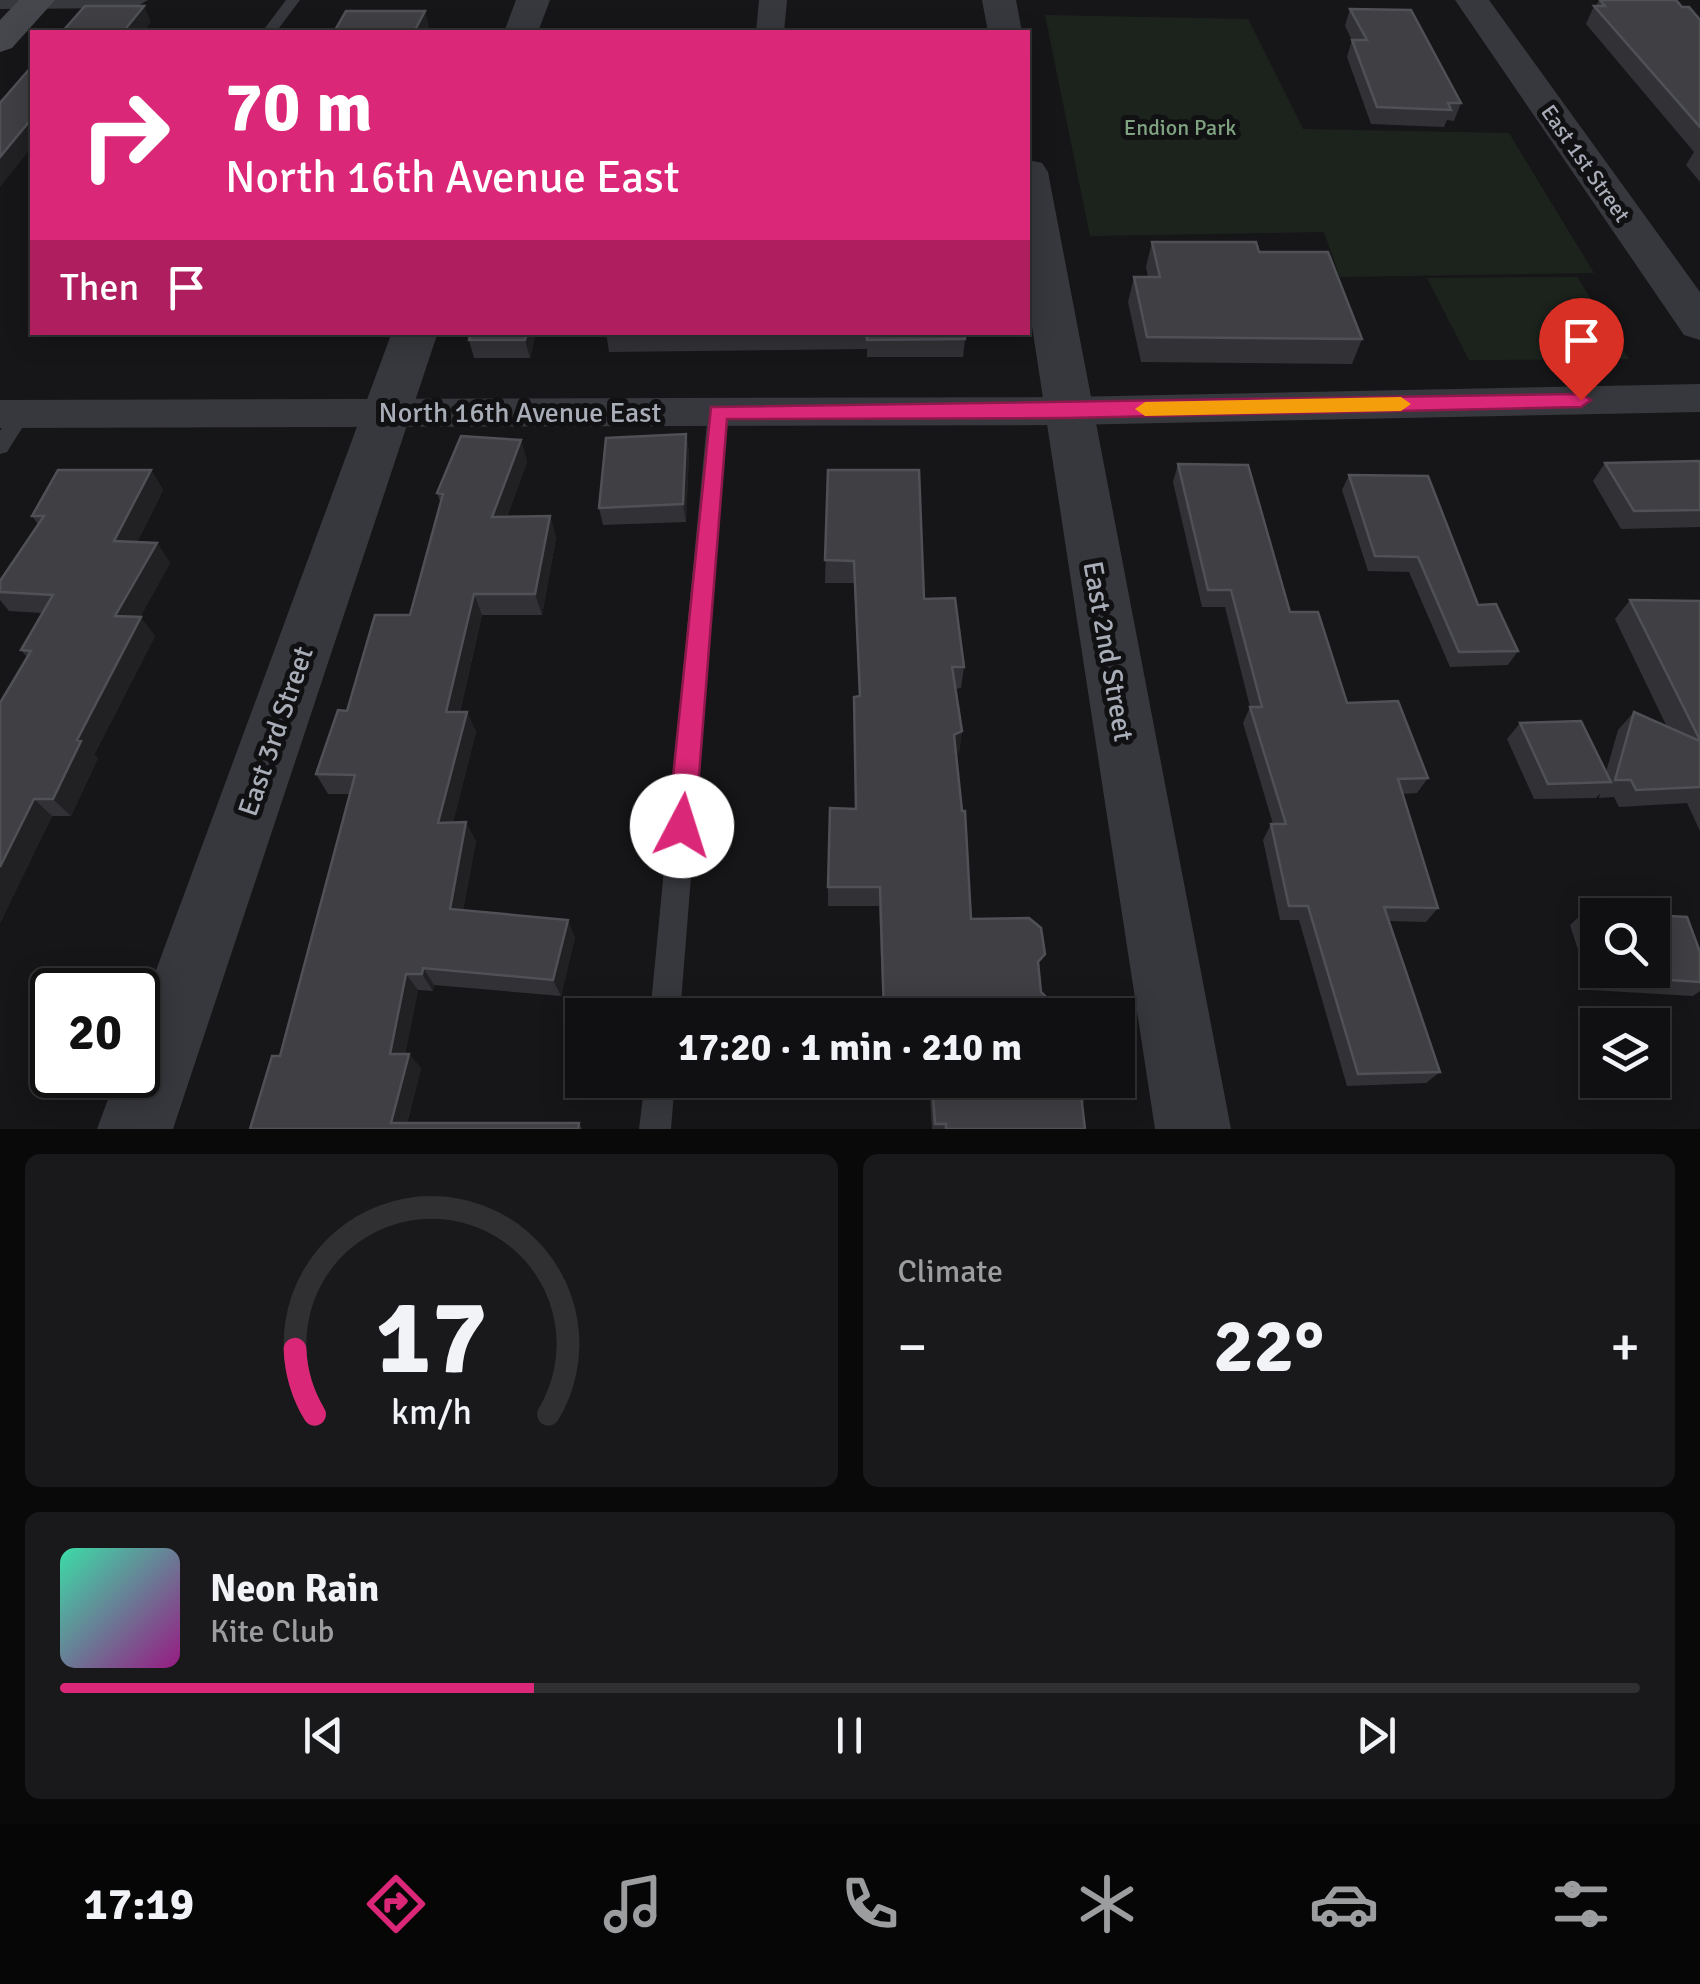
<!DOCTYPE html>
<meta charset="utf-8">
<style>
:root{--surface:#101012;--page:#19191b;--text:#f1f3f6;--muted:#9c9d9f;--line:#303032;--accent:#db2777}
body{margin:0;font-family:Signika,sans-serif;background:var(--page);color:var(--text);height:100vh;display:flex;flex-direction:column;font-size:38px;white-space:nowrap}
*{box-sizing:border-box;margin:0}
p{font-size:32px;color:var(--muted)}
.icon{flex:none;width:55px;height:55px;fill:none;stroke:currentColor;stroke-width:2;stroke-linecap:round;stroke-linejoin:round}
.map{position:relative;height:1129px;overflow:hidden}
.side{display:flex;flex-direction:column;gap:25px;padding:25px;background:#09090a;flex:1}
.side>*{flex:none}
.top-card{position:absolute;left:30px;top:30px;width:1000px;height:305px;border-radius:0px;box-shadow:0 5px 25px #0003,0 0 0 2px var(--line);background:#db2777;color:#fff;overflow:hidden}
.controls{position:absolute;left:1580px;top:898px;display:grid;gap:20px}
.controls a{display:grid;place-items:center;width:90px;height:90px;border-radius:0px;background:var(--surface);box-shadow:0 5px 25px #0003,0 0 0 2px var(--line);font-size:50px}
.speed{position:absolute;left:30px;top:968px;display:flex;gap:20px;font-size:50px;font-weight:700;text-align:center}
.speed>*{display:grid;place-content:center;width:130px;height:130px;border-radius:50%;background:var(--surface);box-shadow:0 5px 25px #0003,0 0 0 2px var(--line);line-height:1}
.speed .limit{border:5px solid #111;border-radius:15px;background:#fff;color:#111}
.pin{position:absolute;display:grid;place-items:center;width:85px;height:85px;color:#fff;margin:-102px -42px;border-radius:50% 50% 50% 0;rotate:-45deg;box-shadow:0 0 10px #0007}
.pin .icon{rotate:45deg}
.me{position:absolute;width:110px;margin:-55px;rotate:5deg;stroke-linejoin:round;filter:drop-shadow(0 0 8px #0008)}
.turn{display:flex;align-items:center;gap:35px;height:210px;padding:0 30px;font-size:45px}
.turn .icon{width:130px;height:130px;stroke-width:2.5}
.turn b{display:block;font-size:70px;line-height:85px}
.then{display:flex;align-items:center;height:95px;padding:0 30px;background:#0003;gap:20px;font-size:38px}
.big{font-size:75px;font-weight:700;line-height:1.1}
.side .card{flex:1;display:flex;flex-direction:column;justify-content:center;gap:15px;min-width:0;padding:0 35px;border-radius:15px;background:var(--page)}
.side .dial{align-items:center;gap:0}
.dial svg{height:260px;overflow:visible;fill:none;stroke:var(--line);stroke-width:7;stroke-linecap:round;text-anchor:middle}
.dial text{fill:var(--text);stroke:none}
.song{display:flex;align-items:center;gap:30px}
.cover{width:120px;height:120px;border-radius:15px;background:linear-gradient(135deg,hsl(160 70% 55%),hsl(310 70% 35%))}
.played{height:10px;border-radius:5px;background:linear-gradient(90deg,var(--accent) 30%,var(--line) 30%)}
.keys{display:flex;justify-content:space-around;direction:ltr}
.heat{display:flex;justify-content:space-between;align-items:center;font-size:55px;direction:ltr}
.side .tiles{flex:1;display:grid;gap:25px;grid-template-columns:1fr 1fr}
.card:last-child{grid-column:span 2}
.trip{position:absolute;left:565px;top:998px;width:570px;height:100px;border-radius:0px;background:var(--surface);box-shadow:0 5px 25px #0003,0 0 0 2px var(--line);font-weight:700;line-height:100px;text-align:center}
.dock{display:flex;height:160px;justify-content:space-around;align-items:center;background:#060607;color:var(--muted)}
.dock .icon{width:70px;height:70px}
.dock .active{color:var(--accent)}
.dock b{font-size:45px;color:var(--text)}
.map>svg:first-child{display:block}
</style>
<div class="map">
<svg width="1700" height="1129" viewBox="0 0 1700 1129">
<rect width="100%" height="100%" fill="#161618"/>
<path fill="#1c231d" d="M1045 15 1248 19 1303 129 1509 133 1594 273 1340 277 1324 232 1090 236Z
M1577 277 1629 359 1469 360 1427 278Z"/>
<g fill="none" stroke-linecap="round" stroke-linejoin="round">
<path fill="#37383d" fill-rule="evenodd" d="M286 0H300L276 32H262Z
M718 405 728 412 680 1015H650L708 412Z
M21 407 31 414 7 452 0 454V431L14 409Z
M645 1080H675L671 1129H639Z"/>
<path fill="#37383d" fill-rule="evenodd" d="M0 0H148L134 8 0 9Z
M759 0H787L784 32H756Z
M1700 384V412L1067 425 0 428V400L1067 397Z"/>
<path fill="#37383d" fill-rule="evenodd" d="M516 0H550L538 32H504Z
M982 0H1016L1022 32H988Z
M1455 0H1489L1700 292V340L1684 335Z
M1028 160 1042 163 1048 172 1231 1129H1155L1028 300Z
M392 332H438L173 1129H97L117 1075H138V1019Z"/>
<path fill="#45474d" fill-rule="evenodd" d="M19 0H55L12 48 0 52V20Z"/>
</g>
<path fill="#323236" d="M1599 0H1676L1682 7 1700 20V182L1686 165 1694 152 1586 24 1594 6H1596Z
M1350 9 1461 103 1454 121 1447 120 1444 127 1371 124 1347 57 1352 40 1345 26Z
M1152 242 1259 252 1362 339 1352 364 1141 362 1128 302 1134 277H1148L1146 267Z
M536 332 530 358H474L469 340Z
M606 332H964L965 339 963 357H867V349L609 352Z
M686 434 689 452 686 522 603 525 599 508Z
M521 440 527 462 507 517 550 516 556 538 542 615H482L460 712H467L476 732 453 822 476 841 463 910 575 937 561 996 434 985 433 991 418 990 405 1054 421 1068 407 1123H579L582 1129H250L280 1056 350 794H328L316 774 347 711 410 615 441 504 437 493Z
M1700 461V527L1621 529 1593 481 1605 463Z
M1178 464 1290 612 1347 703 1428 778 1417 793 1403 794 1438 908 1426 922 1389 921 1440 1072 1426 1083 1347 1086 1299 920H1280L1263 840 1271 824H1273L1243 723 1250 707 1225 607H1202L1173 482Z
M151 470 163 490 137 542 157 543 170 563 140 617 155 636 94 755 98 758 71 816H52L0 923 27 657 21 650 43 613 9 611 0 600V581L38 524 32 516Z
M828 470 924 599 964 667 961 688 955 689 962 731 959 752 956 754 971 919 1039 972 1041 992 1052 1015H883L879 906H828V887L856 809 859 696 854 583H825Z
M1349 475 1478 605 1518 651 1508 665 1450 667 1409 572 1368 571 1342 490Z
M1630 600 1700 601V831L1687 803 1619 807 1614 797 1599 798 1600 794 1596 798 1534 799 1507 739 1520 723 1606 772 1618 730 1634 712 1667 727 1615 619Z
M1585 911 1598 915V970H1652L1700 952V991L1693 996 1591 990 1570 925Z
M929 1080H1090L1084 1103 1082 1104 1085 1129H932Z"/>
<path fill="#212124" d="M144 6 151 22 144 32H123Z
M425 11 429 26 426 32H414Z
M32 118V147L0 187V157Z
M527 332H536L530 358 525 340Z
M686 434 689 452 686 522 683 504Z
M521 440 527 462 499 538 492 517Z
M151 470 163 490 128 560 114 541Z
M550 516 556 538 542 615 535 594Z
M157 543 170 563 130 635 115 616Z
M474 594 482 615 455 732 446 712Z
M141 617 155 636 94 755 98 758 71 816 53 799 77 740Z
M467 712 476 732 448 841 438 823Z
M962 731 959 752 952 756 954 735Z
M34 799 52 816 0 923V867Z
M466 822 476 841 460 926 450 909Z
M568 920 575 937 561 996 553 980Z
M423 968 434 985 433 991 422 974Z
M406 974 418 990 402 1069 390 1054Z
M409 1054 421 1068 405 1129 391 1123Z
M1091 1088 1084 1103 1074 1110 1081 1095Z"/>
<path fill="#3f3f44" stroke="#4f5156" stroke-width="2.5" d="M1600 0H1676L1682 7H1689L1700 20V127L1594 6H1605Z
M85 6H144L123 32H62Z
M1350 9 1411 10 1461 103H1448L1451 110 1377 107 1352 40H1367Z
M346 11H425L414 32H334Z
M32 66V118L0 157V103Z
M1152 242H1256L1259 252H1328L1362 339 1147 337 1134 277H1160Z
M471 332H527L525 340H469Z
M606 332H729L605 334Z
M867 332H964L965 339 867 340Z
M686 434 683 504 599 508 606 438Z
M461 436 521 440 492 517 550 516 535 594H474L446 712H467L438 823 466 822 450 909 568 920 553 980 423 968 422 974H406L390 1054H409L391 1123H579L578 1129H250L272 1056H280L355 775 316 774 338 710 347 711 375 615H410L443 494 437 493Z
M1700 461V510L1634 511 1605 463Z
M1178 464 1248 465 1290 612H1318L1347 703 1398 701 1428 778 1398 779 1438 908 1384 907 1440 1072 1358 1074 1308 906H1289L1271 824H1286L1250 707H1262L1231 590H1208Z
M58 470H151L114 541 157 543 115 616 141 617 77 740 81 741 53 799H34L0 867V703L31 651 21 650 53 595 0 592V581L44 516H32Z
M828 470H919L924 599 955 598 964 667H952L962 731 954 735 962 811H965L971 919 1029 918 1041 928 1045 954 1038 962 1041 992 1052 1003V1015H884L880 887H828L830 808 856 809 854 697 860 696 854 561 825 560Z
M1349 475 1428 476 1478 605 1496 604 1518 651 1459 652 1418 557 1375 556Z
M1630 600 1700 601V740Z
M1634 712 1700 741V787L1636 790 1631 780H1615Z
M1581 721 1611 782 1548 784 1520 723Z
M1585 911 1646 915H1598V948Z
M1652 915 1687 917 1700 952V982L1607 976 1605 970H1652Z
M932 1080H1090L1091 1088 1081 1095 1085 1129H946V1124H935Z"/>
<path fill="#db2777" stroke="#8e194d" stroke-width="2.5" d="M1581 394 1591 400 1581 407 1067 418 727 419 695 826 691 835 682 839 672 835 668 826 711 407Z"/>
<path fill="#f59e0b" d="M1401 397 1411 404 1401 411 1145 416 1135 409 1145 402Z"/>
<g text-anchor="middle" stroke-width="10" stroke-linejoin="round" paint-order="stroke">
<g font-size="22" fill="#7fa381" stroke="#111113">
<text x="1180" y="135">Endion Park</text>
</g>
<g font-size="22" fill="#a8adb8" stroke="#111113">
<text transform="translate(1586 163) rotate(55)" y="8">East 1st Street</text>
</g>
<g font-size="28" fill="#a8adb8" stroke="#111113">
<text x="520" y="422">North 16th Avenue East</text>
<text transform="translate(1109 651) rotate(80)" y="10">East 2nd Street</text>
<text transform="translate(275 731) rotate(-71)" y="10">East 3rd Street</text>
</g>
</g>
</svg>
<div class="controls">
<a><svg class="icon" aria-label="search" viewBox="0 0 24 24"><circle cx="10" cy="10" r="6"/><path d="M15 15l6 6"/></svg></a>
<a><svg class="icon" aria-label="layers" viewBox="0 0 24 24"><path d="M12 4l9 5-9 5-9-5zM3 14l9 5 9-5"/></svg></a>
</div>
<div class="speed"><div class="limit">20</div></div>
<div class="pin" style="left:1581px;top:400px;background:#d93025"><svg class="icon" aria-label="arrive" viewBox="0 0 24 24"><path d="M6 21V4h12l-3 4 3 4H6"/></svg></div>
<svg class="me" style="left:682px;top:826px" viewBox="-20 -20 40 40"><circle r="19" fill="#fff"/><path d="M0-13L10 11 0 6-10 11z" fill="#db2777"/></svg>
<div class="trip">17:20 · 1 min · 210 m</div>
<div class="top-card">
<div class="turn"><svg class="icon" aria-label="right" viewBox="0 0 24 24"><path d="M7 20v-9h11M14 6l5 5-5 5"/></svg><div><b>70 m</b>North 16th Avenue East</div></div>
<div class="then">Then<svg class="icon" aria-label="arrive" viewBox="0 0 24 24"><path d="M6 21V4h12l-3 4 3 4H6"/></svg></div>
</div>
</div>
<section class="side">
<div class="tiles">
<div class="card dial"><svg viewBox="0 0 100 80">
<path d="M14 69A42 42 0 1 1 86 69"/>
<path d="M14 69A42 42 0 0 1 8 49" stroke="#db2777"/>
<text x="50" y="56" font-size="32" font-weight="700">17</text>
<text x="50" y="72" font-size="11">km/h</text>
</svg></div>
<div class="card"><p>Climate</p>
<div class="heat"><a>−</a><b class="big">22°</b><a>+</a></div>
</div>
<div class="card">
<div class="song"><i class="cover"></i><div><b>Neon Rain</b><p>Kite Club</p></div></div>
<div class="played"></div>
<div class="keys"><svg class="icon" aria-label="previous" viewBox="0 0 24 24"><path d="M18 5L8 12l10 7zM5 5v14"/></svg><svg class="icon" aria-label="pause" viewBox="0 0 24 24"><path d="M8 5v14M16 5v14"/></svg><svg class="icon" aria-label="next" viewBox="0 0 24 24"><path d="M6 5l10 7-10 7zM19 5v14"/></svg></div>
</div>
</div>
</section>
<nav class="dock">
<b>17:19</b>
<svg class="icon active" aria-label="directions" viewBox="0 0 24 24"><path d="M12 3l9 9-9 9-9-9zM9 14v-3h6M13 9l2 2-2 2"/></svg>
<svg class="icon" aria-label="music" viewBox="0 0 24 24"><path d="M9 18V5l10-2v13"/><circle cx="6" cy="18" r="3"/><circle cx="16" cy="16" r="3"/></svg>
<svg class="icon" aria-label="phone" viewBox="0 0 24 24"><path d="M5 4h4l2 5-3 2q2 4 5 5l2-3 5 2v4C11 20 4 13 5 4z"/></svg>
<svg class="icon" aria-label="climate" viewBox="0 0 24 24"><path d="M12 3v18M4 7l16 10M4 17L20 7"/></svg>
<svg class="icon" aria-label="car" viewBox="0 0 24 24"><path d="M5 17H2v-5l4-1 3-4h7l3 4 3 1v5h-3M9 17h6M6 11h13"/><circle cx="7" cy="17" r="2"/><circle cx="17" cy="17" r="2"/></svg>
<svg class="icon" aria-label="filters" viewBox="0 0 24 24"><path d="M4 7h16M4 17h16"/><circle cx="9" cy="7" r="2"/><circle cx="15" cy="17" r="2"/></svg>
</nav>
